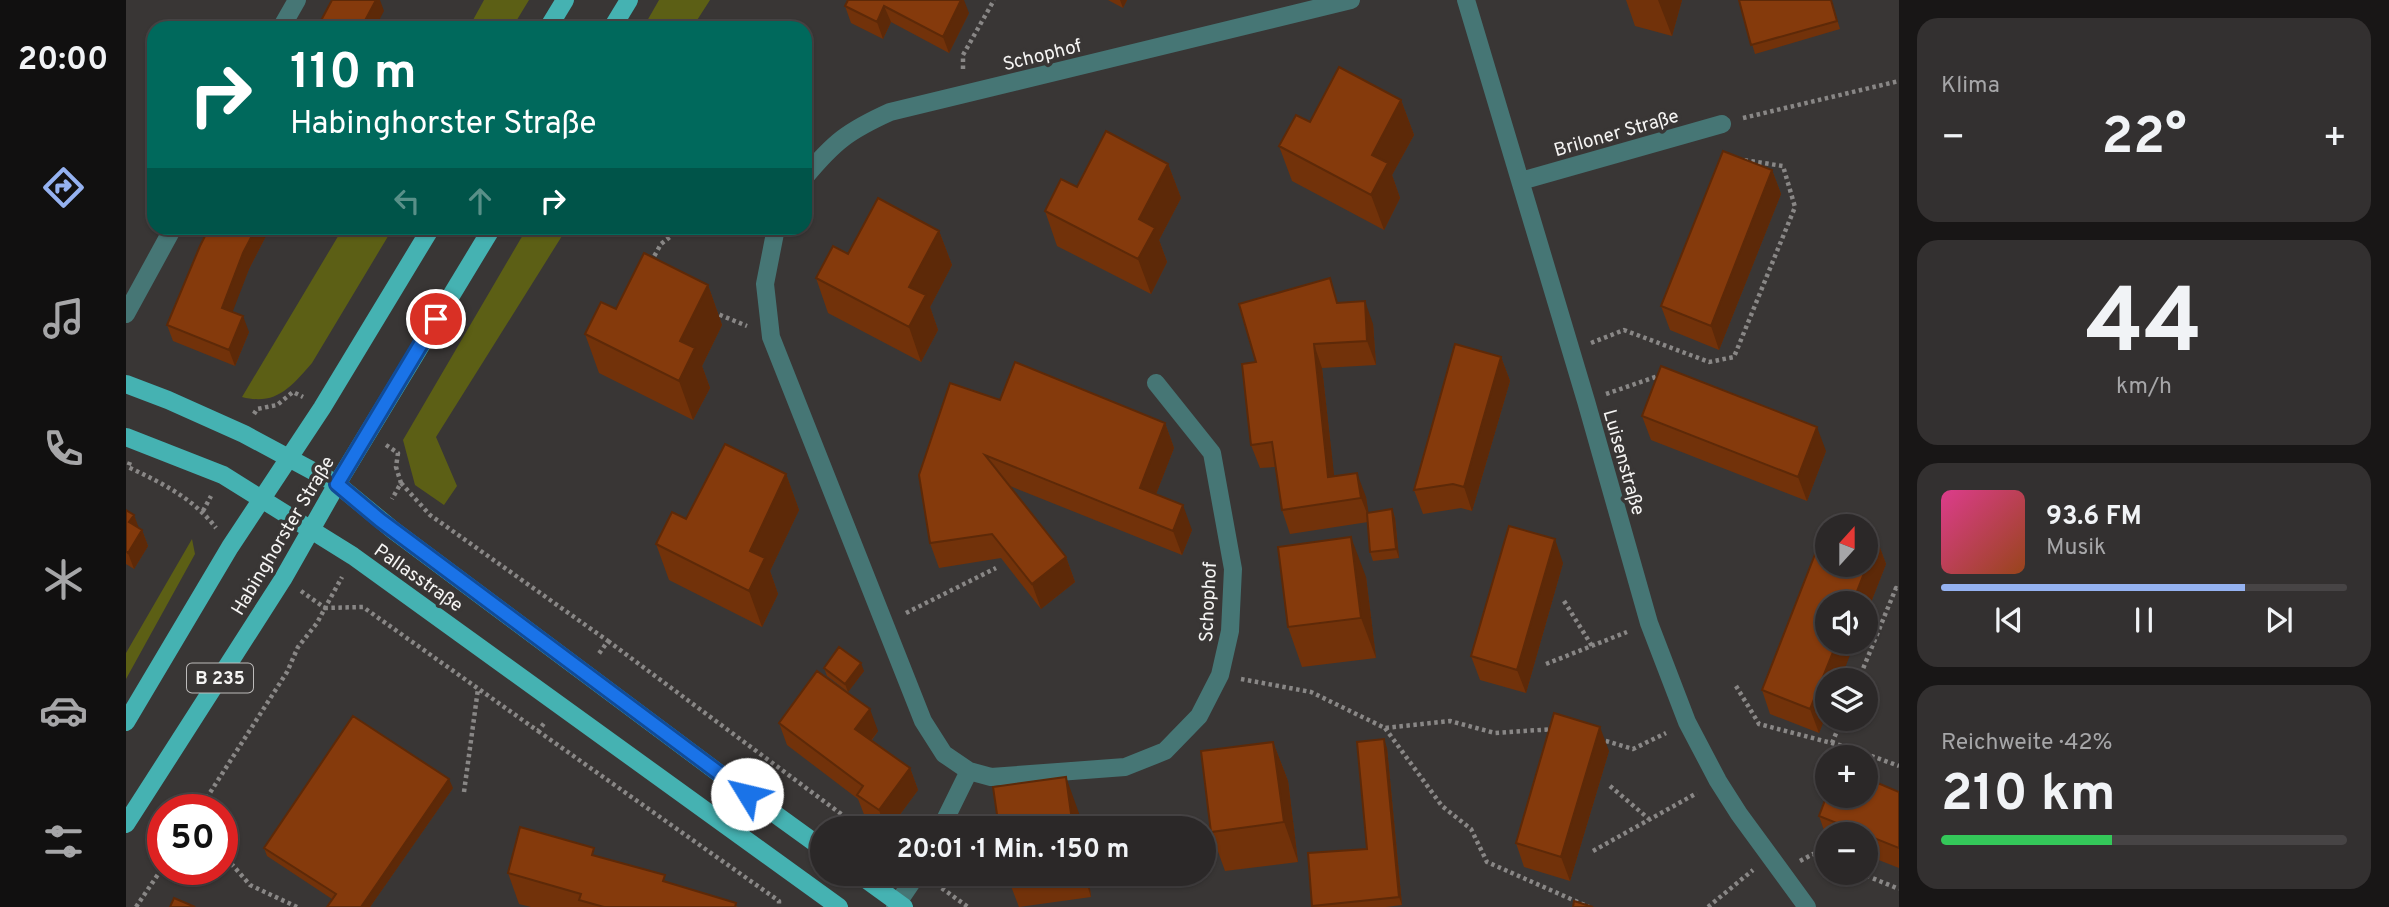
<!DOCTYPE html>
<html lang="de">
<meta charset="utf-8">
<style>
:root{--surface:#2b2828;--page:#333030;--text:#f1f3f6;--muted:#a6a6a8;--line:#474445;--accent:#95b2f1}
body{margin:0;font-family:Overpass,sans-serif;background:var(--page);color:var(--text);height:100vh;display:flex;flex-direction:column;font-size:26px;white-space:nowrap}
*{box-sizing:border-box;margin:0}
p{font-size:23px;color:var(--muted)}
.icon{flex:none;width:38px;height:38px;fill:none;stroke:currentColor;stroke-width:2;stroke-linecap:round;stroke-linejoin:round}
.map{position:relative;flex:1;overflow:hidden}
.drawer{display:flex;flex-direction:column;gap:18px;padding:18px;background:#181616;width:490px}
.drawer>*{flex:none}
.hud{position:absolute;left:21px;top:21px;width:665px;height:214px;border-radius:21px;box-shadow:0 2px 5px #0004,0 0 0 2px var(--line);background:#00695c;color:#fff;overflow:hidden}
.needle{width:46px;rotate:21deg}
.buttons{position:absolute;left:1689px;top:514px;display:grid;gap:14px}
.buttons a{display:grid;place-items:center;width:63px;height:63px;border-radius:50%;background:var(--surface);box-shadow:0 2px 5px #0004,0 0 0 2px var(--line);font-size:35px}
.speed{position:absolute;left:21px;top:794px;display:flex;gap:14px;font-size:35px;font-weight:700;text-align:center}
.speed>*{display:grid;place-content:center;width:91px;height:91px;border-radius:50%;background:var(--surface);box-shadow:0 2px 5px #0004,0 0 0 2px var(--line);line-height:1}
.speed .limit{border:10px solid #d22;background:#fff;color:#111}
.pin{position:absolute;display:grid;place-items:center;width:60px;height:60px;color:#fff;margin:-30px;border:4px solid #fff;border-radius:50%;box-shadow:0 2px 7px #0007}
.me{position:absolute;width:77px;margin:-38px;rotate:306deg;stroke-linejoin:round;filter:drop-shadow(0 0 5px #0008)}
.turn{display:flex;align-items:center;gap:24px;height:147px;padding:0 28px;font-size:32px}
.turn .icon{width:91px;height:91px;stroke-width:2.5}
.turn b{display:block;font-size:49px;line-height:60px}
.lanes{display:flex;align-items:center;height:66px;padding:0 28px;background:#0003;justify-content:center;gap:35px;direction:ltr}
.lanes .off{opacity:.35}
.big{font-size:52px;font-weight:700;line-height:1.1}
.drawer .card{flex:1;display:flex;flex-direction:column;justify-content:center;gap:10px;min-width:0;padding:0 24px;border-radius:21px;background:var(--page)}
.drawer .dial{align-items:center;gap:0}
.dial b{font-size:91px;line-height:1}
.song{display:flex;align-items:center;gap:21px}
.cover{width:84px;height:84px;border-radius:10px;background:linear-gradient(135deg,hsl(330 70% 55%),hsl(20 70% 35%))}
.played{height:7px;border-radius:4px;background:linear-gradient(90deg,var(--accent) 75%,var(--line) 75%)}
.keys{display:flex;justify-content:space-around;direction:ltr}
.heat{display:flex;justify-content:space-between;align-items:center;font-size:38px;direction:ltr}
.charge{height:10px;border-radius:5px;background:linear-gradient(90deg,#34c759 42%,var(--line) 0)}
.trip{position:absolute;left:684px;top:816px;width:406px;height:70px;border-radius:35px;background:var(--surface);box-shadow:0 2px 5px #0004,0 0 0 2px var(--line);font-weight:700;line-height:70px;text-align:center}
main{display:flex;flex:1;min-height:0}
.dock{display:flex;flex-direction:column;width:126px;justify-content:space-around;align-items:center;background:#111010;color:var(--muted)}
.dock .icon{width:49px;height:49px}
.dock .current{color:var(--accent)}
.dock b{font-size:32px;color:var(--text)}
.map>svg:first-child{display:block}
</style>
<main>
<nav class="dock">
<b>20:00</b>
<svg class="icon current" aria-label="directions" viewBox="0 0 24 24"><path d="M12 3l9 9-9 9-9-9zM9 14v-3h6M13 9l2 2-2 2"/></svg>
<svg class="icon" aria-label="music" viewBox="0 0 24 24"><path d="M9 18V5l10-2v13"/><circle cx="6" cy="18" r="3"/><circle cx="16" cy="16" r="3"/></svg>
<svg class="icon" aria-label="phone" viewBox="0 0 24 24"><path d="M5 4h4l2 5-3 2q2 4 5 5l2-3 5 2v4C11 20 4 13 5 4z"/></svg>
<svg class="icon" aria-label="climate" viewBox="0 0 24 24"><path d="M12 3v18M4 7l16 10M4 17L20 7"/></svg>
<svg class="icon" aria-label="car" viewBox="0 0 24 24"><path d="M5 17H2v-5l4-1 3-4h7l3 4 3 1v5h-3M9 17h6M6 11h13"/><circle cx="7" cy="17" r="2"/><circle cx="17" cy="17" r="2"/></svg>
<svg class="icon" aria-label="filters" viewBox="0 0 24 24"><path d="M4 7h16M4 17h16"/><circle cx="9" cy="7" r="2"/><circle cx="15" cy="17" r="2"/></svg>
</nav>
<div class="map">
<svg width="1773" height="907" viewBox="0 0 1773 907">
<rect width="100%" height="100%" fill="#393635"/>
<path fill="#5c5f15" d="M358 0H403L386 28H338L347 20Z
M533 0H584L566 28H517Z
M217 228H267L186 363C165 387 150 406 116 397Z
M401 228H441L310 437 331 486 318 505 289 485 277 440Z
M66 539 69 554 0 679V653Z"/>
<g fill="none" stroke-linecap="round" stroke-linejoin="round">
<path stroke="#898786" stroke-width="4.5" stroke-dasharray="3.5 3.5" stroke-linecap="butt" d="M837 69V55L868 0
M1617 118 1773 81
M525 262 535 244 555 228
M587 312 621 326
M1465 343 1498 330 1583 362 1608 357 1669 207 1657 166 1617 160
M1480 394 1535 375
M128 414 131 409 151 405 167 392 177 397
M260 445 272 453 270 467 275 483 266 499
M4 462 2 467C36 483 67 498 90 528
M275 483 304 515 482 641 472 655
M77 511 85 496
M175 591 199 608 216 577
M1438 601 1466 646
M780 613 870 568
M482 641 734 828
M1420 664 1501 632
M1115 679 1185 692 1259 728 1324 721 1369 733 1428 729
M1732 681 1770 588 1773 590
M1610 686 1633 724 1721 747 1773 766
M1259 728 1316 806 1345 829 1361 862 1463 907
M412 731 653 901V907
M1473 739 1507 749 1540 733
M1706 743 1716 719
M1484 786 1523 819
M338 792 352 689
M73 810 161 672 172 647 191 623 199 608 237 607 412 731 419 722
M1467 851 1571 793
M96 853 124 885 171 907
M1674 861 1687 854 1701 860
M1734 873 1773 889
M810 884 842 907
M10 907 37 867
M1582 907 1627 870"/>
<path stroke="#467675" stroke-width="18" d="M1340 0 1460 401 1523 623 1561 722 1592 781 1613 814 1681 907
M155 28 171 0
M679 177C708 142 722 131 764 112L1225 0
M1395 181 1596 124
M650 228 639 284 645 337 797 721 818 754 843 771 815 828
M0 314 47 228
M843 771 865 777 999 767 1039 751 1073 716 1094 675 1104 631 1107 569 1086 453 1030 383
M769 907 792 873"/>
<path stroke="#45b2b2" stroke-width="18" d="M422 28 439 0
M486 28 503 0
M0 384 42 400 118 434 211 484 267 530 602 780 696 848
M0 437 97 475 227 556 713 907
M0 722 104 547 196 408 305 228
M0 824 157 579 211 484 366 228
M731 873 778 907"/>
</g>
<path fill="#72320a" d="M722 0 843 13 823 53 765 22 757 39 725 23 719 6Z
M982 0H1001L997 8Z
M1498 0H1556L1546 36 1509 26 1500 0Z
M1613 0H1705L1714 29 1629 54Z
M1275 100 1288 135 1266 175 1274 198 1258 230 1166 181 1153 146 1184 122Z
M1042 164 1055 198 1033 240 1041 262 1025 294 931 246 919 211 951 187Z
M1646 170 1655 194 1593 350 1544 330 1535 306Z
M83 228H144L123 269 106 312 123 332 109 366 47 341 41 325Z
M813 231 826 265 804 307 812 330 795 362 702 313 690 278Z
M582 285 596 325 576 366 584 388 567 420 473 373 459 334 490 309Z
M1213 303 1247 324 1250 365 1196 368 1208 476 1240 497 1242 513 1266 509 1269 518 1273 558 1247 561 1244 552 1242 522 1164 534 1156 510 1149 467 1134 468 1125 445 1130 362Z
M1375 357 1384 381 1346 511 1335 508 1297 514 1288 490Z
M874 400 1039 423 1048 448 1030 494 1066 530 1056 555 884 486 940 557 949 582 915 609 875 558 813 568 804 543Z
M1516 416 1700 451 1681 501 1525 440Z
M660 474 673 510 644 571 652 594 636 627 543 580 530 544 560 519Z
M0 510 8 515 12 527 16 530 22 546 8 569 0 564Z
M1751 540 1760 564 1740 615V604L1693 733 1644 714 1636 690Z
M1437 563 1400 693 1354 680 1345 656Z
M1240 577 1250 658 1176 667 1162 627Z
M698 668 738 671 722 692 701 676Z
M653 723 752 731 746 740 784 768 792 790 764 828H754L739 817 732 799 661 745Z
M1147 742 1162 781 1172 862 1099 871 1085 832Z
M1261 748 1276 905 1260 907H1187L1182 853 1241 849Z
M1483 751 1444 881 1398 867 1390 843Z
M327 788 244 907H201L206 899 141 856 138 848Z
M1773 792V868L1740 855V835H1701V839L1693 816Z
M471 856 542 882 612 907H405L393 904 382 873Z
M880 873H962L965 897 893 907Z"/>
<path fill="#5d2908" d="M250 0H254L258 11 249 28H235Z
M831 0H838L843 13 823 53 817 37Z
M994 0H1001L997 8Z
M1532 0H1556L1546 36Z
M758 6 765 22 757 39 751 22Z
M1275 100 1288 135 1266 175 1274 198 1258 230 1245 195 1246 155Z
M1042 164 1055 198 1033 240 1041 262 1025 294 1012 259 1013 219Z
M1646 170 1655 194 1593 350 1585 326Z
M130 228H144L123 269 102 324 96 308 117 253Z
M813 231 826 265 804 307 812 330 795 362 783 327V287Z
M582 285 596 325 576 366 584 388 567 420 553 381 554 341Z
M1239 301 1247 324 1250 365 1241 341Z
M117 316 123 332 109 366 103 350Z
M1188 344 1196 368 1211 501 1202 477Z
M1375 357 1384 381 1346 511 1338 487Z
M1039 423 1048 448 1023 512 1014 488Z
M1691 427 1700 451 1681 501 1672 477Z
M1231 473 1240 497 1244 521 1235 498Z
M660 474 673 510 644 571 652 594 636 627 623 591 624 551Z
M1057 505 1066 530 1056 555 1047 531Z
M1266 509 1269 518 1273 558 1270 549Z
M8 515 14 531 3 522Z
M16 530 22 546 8 569 2 553Z
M1225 537 1240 577 1250 658 1235 618Z
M1429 539 1437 563 1400 693 1391 670Z
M1751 540 1760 564 1740 615V604H1726Z
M940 557 949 582 915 609 906 584Z
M1711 642H1729L1714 681H1701V713L1693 733 1684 709Z
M735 663 738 671 722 692 719 684Z
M744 709 752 731 737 751 729 729Z
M1474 727 1483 751 1444 881 1435 857Z
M1258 739 1261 748 1276 905 1273 897Z
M1147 742 1162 781 1172 862 1158 822Z
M784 768 792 790 764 828H759L753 810Z
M940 777 954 816 956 828H947Z
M323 779 327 788 244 907H235Z
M957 873H962L965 897Z"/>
<path fill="#853a0c" stroke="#5d2908" stroke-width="2" d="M206 0H250L235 28H191Z
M722 0H835L817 37 758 6 751 22 719 6Z
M1613 0H1705L1711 21 1625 45Z
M1213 67 1275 100 1246 155 1262 163 1245 195 1153 146 1170 115 1184 122Z
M980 131 1042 164 1013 219 1029 228 1012 259 919 211 935 179 951 187Z
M1597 151 1646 170 1585 326 1535 306Z
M752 198 813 231 783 287 800 295 783 327 690 278 707 246 722 254Z
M83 228H130L117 253 96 308 117 316 103 350 41 325 74 246Z
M518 253 582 285 554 341 569 348 553 381 459 334 475 302 490 309Z
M1204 278 1211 303 1239 301 1241 341 1188 344 1202 477 1231 473 1235 498 1156 510 1146 442 1125 445 1116 364 1130 362 1113 304Z
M1329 344 1375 357 1356 423 1338 487 1327 484 1288 490Z
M889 362 1039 423 1014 488 1057 505 1047 531 859 455 940 557 906 584 866 534 804 543 793 475 824 383 874 400Z
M1535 366 1691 427 1672 477 1516 416Z
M599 444 660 474 624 551 639 558 623 591 530 544 546 512 560 519Z
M1266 509 1270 549 1244 552 1241 513Z
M0 510 8 515 3 522 16 530 2 553 0 551Z
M1702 521 1717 527H1701V565H1740V536L1751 540 1726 604H1701V642H1711L1684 709 1636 690Z
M1383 526 1429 539 1391 670 1345 656Z
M1225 537 1235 618 1162 627 1152 547Z
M713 647 735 663 719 684 698 668Z
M691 671 744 709 729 729 784 768 753 810 731 795 737 786 653 723Z
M1428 713 1474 727 1435 857 1390 843Z
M227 716 323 779 235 907H201L210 894 138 848Z
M1258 739 1273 897 1186 906 1182 853 1241 849 1231 742Z
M1147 742 1158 822 1085 832 1075 751Z
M940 777 947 828H873L867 787Z
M1740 778 1773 792V848L1693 816 1701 795V796H1740Z
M394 827 468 848 466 855 539 875 537 881 610 903 609 907H478L453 900 455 894 382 873Z
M48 898 69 907H44Z
M1448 901 1467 907H1447Z"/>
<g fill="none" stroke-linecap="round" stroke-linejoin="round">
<defs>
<path id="route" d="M310 319 211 484 254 520 621 794"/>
</defs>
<use href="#route" stroke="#114b97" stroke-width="18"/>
<use href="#route" stroke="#1a73e8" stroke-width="12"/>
</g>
<g text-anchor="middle" stroke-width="7" stroke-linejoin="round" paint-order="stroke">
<rect fill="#393635" stroke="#bdbbba" stroke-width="2" x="61" y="663.5" width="66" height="29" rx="5"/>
<g font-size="18" font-weight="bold" fill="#f5f4f3">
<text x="94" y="684">B 235</text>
</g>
<g font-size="19" fill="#f5f4f3" stroke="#393635">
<text transform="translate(916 54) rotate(-14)" y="7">Schophof</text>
<text transform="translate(1490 132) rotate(-16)" y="7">Briloner Straße</text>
<text transform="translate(1499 462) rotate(74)" y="7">Luisenstraße</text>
<text transform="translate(156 535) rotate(-59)" y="7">Habinghorster Straße</text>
<text transform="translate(293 577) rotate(35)" y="7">Pallasstraße</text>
<text transform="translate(1081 602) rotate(-87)" y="7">Schophof</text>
</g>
</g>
</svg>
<div class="buttons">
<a><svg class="needle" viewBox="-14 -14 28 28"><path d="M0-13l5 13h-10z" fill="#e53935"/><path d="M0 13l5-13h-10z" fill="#a6a6a8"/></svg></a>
<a><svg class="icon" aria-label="sound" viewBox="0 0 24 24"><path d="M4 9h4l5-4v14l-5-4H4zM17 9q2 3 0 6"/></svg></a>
<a><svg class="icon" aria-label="layers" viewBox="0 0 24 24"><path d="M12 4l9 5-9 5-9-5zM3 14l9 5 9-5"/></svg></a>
<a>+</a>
<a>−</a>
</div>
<div class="speed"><div class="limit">50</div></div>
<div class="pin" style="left:310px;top:319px;background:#d93025"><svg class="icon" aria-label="arrive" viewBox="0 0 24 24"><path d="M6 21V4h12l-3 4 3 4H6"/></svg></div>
<svg class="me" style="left:621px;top:794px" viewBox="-20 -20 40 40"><circle r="19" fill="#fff"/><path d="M0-13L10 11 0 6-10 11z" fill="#1a73e8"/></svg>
<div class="trip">20:01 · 1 Min. · 150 m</div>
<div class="hud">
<div class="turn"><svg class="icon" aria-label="right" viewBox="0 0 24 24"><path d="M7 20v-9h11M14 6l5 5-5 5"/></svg><div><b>110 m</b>Habinghorster Straße</div></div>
<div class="lanes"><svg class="icon off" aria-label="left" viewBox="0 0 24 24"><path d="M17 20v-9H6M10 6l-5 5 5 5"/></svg><svg class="icon off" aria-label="ahead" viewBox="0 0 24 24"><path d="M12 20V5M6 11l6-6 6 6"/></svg><svg class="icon" aria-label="right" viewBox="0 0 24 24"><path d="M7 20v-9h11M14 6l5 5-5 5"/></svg></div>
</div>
</div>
<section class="drawer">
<div class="card"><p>Klima</p>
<div class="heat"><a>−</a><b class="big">22°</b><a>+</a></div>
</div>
<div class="card dial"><b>44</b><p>km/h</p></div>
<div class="card">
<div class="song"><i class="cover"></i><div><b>93.6 FM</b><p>Musik</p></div></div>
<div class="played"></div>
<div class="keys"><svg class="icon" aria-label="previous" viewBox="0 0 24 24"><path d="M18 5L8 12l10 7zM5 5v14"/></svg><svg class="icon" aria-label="pause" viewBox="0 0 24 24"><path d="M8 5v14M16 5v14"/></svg><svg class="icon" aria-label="next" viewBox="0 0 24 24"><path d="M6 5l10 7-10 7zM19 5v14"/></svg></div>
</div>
<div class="card"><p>Reichweite · 42%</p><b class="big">210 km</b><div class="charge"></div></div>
</section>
</main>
